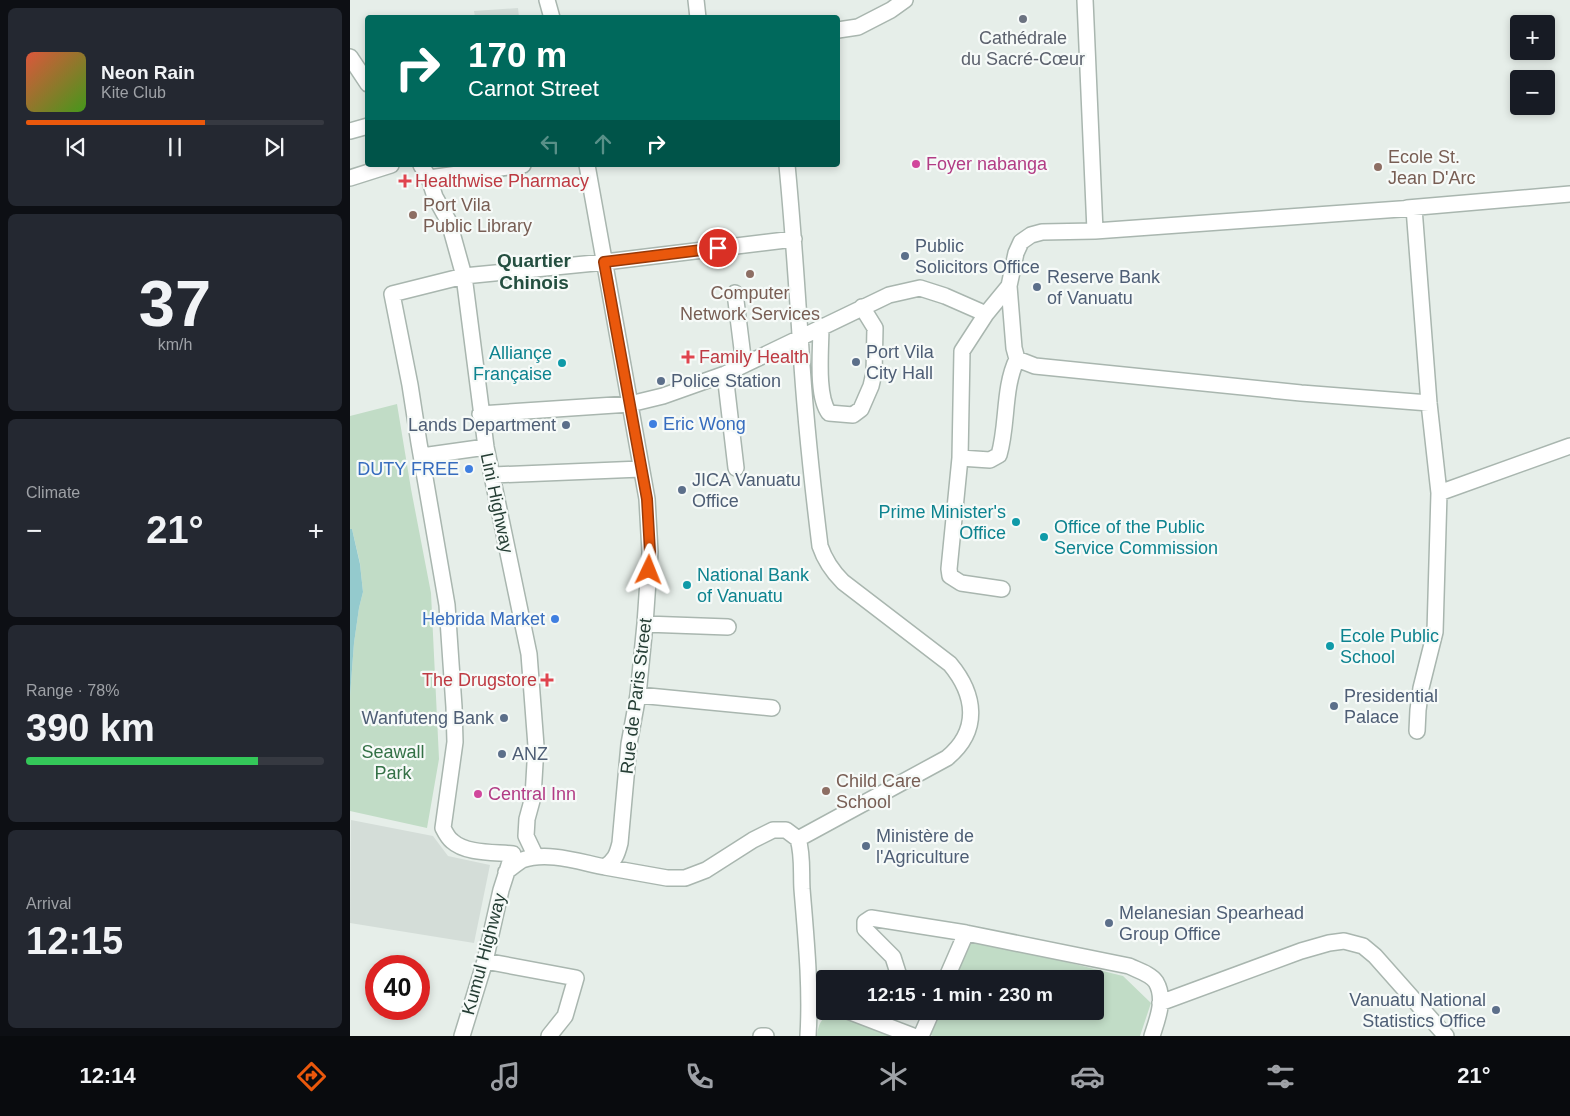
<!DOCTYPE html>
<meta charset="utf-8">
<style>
:root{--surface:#171b24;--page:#242831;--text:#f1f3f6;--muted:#9ea1a6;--line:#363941;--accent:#ea580c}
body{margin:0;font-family:Arial,sans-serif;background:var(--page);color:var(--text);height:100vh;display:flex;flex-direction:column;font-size:19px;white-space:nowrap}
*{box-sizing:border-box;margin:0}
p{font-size:16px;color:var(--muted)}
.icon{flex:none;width:28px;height:28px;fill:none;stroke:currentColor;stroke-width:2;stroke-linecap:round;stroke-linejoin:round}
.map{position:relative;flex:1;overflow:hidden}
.drawer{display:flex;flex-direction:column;gap:8px;padding:8px;background:#0d0f14;width:350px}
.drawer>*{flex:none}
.hud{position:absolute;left:15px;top:15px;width:475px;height:152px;border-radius:5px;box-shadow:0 2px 8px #0003;background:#00695c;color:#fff;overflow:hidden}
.buttons{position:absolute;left:1160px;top:15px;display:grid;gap:10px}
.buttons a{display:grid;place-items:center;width:45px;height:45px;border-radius:5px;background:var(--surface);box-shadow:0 2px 8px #0003;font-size:25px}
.speed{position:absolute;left:15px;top:955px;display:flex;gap:10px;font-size:25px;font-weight:700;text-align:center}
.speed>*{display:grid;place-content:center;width:65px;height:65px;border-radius:50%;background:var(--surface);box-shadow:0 2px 8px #0003;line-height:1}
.speed .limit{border:8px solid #d22;background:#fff;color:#111}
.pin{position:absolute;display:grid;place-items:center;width:42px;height:42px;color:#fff;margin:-21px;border:2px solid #fff;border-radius:50%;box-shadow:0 1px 5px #0007}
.me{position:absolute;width:55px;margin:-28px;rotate:2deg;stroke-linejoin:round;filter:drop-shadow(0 0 4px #0008)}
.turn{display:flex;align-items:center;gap:18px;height:105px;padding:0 20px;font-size:22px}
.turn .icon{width:65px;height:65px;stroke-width:2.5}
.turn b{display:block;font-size:35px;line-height:42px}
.lanes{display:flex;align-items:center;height:48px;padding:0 20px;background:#0003;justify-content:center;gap:25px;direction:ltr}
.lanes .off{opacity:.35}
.big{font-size:38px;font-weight:700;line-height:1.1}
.drawer .card{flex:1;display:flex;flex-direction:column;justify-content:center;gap:8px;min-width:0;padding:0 18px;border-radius:8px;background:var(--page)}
.drawer .dial{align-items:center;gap:0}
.dial b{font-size:65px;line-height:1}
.song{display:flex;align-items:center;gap:15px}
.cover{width:60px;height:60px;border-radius:8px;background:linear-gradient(135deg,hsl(10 70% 55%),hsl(100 70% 35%))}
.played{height:5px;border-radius:2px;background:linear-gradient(90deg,var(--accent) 60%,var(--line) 60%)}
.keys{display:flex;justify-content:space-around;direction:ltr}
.heat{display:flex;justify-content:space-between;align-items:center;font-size:28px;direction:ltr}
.charge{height:8px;border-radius:4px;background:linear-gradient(90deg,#34c759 78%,var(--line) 0)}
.trip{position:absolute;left:466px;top:970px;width:288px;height:50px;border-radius:5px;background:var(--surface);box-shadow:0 2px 8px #0003;font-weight:700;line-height:50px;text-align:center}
.tab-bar{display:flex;height:80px;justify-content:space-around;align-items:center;background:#090b0e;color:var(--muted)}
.tab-bar .icon{width:35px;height:35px}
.tab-bar .active{color:var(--accent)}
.tab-bar b{font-size:22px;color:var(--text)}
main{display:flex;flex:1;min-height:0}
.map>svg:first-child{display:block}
</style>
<main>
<section class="drawer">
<div class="card">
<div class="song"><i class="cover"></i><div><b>Neon Rain</b><p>Kite Club</p></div></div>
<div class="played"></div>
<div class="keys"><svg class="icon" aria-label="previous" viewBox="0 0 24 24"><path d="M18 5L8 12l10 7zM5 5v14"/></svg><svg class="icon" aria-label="pause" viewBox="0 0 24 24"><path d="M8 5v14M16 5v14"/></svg><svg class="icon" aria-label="next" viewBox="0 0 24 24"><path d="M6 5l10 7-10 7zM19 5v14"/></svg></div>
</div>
<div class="card dial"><b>37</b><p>km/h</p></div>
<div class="card"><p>Climate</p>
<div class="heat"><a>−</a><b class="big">21°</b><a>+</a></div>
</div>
<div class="card"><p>Range · 78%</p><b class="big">390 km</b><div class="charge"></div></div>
<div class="card"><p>Arrival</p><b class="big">12:15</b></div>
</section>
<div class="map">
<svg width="1220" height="1036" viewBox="0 0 1220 1036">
<rect width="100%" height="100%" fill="#e6eee9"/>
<path fill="#d4ddd8" d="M168 8 169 17H125L124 11Z
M1 820 83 836 98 856 140 865 124 943 0 923Z"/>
<path fill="#c1dcc6" d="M47 404 61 489 81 593 89 759 77 828 0 811V696L4 643 9 608 13 592 10 563 2 529H0V416Z
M620 938 773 976 801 1003 790 1036H583L578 1034 588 1011H745V979H602Z
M483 1012 532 1028 551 1036H467C468 1024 472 1017 483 1012Z"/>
<path fill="#94cacd" d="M0 529H2L10 564 13 592 9 608 4 643 0 696Z"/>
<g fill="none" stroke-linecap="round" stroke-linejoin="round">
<defs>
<path id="minor" d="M197 0 202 18
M346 0 348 18
M735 0 745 231
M488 30 508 27 541 10 555 0
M0 57 18 84
M0 131 18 126
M71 165 79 178 85 197 99 222 114 276 136 447 179 654 186 746 183 797 177 819 176 836 186 857
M0 178 41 165
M79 178 173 165
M1057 208 1220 194
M659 286 664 348 667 359C653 388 658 424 649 455L640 460 610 458 612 351 636 314 659 286 666 253 671 242 681 235 692 232 745 231 1064 208 1079 403 1089 493 1220 446
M385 293 394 365
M471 326C471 349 466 396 479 413L503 415 511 409 521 386 524 373 525 328 512 307
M667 359 685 366 951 393 1079 403
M375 374 386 468
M130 414 280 404 313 396 375 374 539 295 570 288 595 296 636 314
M72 456 136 447
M610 458 599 569 600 576 611 583 652 589
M143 475 291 469
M295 624 378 627
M288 695 422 708
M1067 731 1068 710 1071 688 1085 632 1089 493
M448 839C453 855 451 872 452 889 456 938 461 987 458 1036
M163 854C145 852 116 854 102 841 98 838 95 832 93 828L105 742 104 707 97 605 69 443 60 385 42 294 114 276 255 262 444 239
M255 867 317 878H335L356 870 403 840 423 830H436L448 839 597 758C631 730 625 694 600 664L493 582C482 571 475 561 470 546 462 481 455 416 451 350 447 288 443 227 437 165
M156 872C161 868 167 863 172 860 198 851 229 862 255 867 265 860 267 855 270 843L279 744 288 695 295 624 300 552 297 499 237 165
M135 961 226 978 215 1016 199 1036
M550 979 543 957 515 929V922L521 918 616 933 779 966C787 970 801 974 806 982 816 999 807 1020 802 1036
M596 979 616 933
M460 1002 475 1004
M810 1003 951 951 979 943 994 941 1013 946 1025 956 1096 1036
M498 1011 563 1036
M112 1036 135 961 151 890 160 862
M411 1036H416
M571 1036 582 1011"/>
</defs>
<use href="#minor" stroke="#a9b6af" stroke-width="18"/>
<use href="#minor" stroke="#fff" stroke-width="15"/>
</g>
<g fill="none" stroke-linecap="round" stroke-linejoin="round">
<defs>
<path id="route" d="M299 570 300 552 297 499 254 262 368 248"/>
</defs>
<use href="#route" stroke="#983908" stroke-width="12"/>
<use href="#route" stroke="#ea580c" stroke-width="9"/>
</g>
<circle fill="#6b7280" stroke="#f6faf8" stroke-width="2" cx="673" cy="19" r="5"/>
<g fill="#d1479c" stroke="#f6faf8" stroke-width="2">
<circle cx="566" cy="164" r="5"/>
<circle cx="128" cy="794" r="5"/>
</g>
<g fill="#8d6e63" stroke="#f6faf8" stroke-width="2">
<circle cx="1028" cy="167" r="5"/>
<circle cx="63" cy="215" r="5"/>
<circle cx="400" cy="274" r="5"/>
<circle cx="476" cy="791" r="5"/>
</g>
<g fill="#e0444e" stroke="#f6faf8" stroke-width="2">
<path d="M52.5 173.5h5v5h5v5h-5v5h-5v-5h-5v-5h5z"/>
<path d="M335.5 349.5h5v5h5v5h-5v5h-5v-5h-5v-5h5z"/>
<path d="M194.5 672.5h5v5h5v5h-5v5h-5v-5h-5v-5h5z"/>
</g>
<g fill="#5c6f8a" stroke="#f6faf8" stroke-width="2">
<circle cx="555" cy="256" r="5"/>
<circle cx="687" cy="287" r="5"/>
<circle cx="506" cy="362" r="5"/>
<circle cx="311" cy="381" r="5"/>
<circle cx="216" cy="425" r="5"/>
<circle cx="332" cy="490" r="5"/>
<circle cx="984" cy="706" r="5"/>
<circle cx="154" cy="718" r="5"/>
<circle cx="152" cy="754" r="5"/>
<circle cx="516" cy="846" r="5"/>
<circle cx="759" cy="923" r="5"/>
<circle cx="1146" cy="1010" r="5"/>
</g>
<g fill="#0f9aa8" stroke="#f6faf8" stroke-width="2">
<circle cx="212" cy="363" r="5"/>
<circle cx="666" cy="522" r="5"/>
<circle cx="694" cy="537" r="5"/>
<circle cx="337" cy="585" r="5"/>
<circle cx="980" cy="646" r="5"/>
</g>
<g fill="#3f7fe0" stroke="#f6faf8" stroke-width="2">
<circle cx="303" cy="424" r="5"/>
<circle cx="119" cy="469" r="5"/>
<circle cx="205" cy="619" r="5"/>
</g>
<g text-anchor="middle" stroke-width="4.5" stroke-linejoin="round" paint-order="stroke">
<g font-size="18" fill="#5b616d" stroke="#f6faf8">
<text x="673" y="44">Cathédrale<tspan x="673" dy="21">du Sacré-Cœur</tspan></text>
</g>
<g font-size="18" fill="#785e54" stroke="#f6faf8" text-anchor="start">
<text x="1038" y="163">Ecole St.<tspan x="1038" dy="21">Jean D'Arc</tspan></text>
<text x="73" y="211">Port Vila<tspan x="73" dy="21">Public Library</tspan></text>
<text x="400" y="299" text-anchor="middle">Computer<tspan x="400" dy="21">Network Services</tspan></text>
<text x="486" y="787">Child Care<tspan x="486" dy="21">School</tspan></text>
</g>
<g font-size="18" fill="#b23c85" stroke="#f6faf8" text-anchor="start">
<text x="576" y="170">Foyer nabanga</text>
<text x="138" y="800">Central Inn</text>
</g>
<g font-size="18" fill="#be3a42" stroke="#f6faf8" text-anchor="start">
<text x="65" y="187">Healthwise Pharmacy</text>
<text x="349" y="363">Family Health</text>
<text x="187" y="686" text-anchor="end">The Drugstore</text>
</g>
<g font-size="18" fill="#4e5e75" stroke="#f6faf8" text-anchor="start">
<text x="565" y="252">Public<tspan x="565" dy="21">Solicitors Office</tspan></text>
<text x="697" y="283">Reserve Bank<tspan x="697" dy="21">of Vanuatu</tspan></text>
<text x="516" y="358">Port Vila<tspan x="516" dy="21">City Hall</tspan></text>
<text x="321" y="387">Police Station</text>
<text x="206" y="431" text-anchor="end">Lands Department</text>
<text x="342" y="486">JICA Vanuatu<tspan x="342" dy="21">Office</tspan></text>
<text x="994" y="702">Presidential<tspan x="994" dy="21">Palace</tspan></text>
<text x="144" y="724" text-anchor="end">Wanfuteng Bank</text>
<text x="162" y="760">ANZ</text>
<text x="526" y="842">Ministère de<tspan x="526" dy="21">l'Agriculture</tspan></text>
<text x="769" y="919">Melanesian Spearhead<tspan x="769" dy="21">Group Office</tspan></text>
<text x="1136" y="1006" text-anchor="end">Vanuatu National<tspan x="1136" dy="21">Statistics Office</tspan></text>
</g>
<g font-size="18" fill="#0d838f" stroke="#f6faf8" text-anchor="start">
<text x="202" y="359" text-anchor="end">Alliançe<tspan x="202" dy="21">Française</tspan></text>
<text x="656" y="518" text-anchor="end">Prime Minister's<tspan x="656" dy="21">Office</tspan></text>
<text x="704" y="533">Office of the Public<tspan x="704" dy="21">Service Commission</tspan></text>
<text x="347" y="581">National Bank<tspan x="347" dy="21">of Vanuatu</tspan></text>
<text x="990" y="642">Ecole Public<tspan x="990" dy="21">School</tspan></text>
</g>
<g font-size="18" fill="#366cbe" stroke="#f6faf8" text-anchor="end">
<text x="313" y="430" text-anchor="start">Eric Wong</text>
<text x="109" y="475">DUTY FREE</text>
<text x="195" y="625">Hebrida Market</text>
</g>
<g font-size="18" fill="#263e35" stroke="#f6faf8">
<text transform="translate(147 503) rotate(78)" y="6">Lini Highway</text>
<text transform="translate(286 696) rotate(-83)" y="6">Rue de Paris Street</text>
<text transform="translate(134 954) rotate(-75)" y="6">Kumul Highway</text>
</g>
<g font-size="18" fill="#347146" stroke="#f6faf8">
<text x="43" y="758">Seawall<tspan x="43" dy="21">Park</tspan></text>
</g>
<g font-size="19" font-weight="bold" fill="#244f40" stroke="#f6faf8">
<text x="184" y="267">Quartier<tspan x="184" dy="22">Chinois</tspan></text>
</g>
</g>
</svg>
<div class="buttons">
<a>+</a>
<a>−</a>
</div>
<div class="speed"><div class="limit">40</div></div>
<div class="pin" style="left:368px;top:248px;background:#d93025"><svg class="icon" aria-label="arrive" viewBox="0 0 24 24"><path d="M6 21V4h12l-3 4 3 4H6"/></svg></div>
<svg class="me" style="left:299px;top:570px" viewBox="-20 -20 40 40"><path d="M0-17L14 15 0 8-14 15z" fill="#ea580c" stroke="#fff" stroke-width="4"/></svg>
<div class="trip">12:15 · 1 min · 230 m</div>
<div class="hud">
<div class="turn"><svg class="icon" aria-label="right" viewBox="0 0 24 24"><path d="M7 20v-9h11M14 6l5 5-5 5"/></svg><div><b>170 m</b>Carnot Street</div></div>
<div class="lanes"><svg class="icon off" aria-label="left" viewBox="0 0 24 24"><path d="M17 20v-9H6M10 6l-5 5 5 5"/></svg><svg class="icon off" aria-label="ahead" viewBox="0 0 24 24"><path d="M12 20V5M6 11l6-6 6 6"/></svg><svg class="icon" aria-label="right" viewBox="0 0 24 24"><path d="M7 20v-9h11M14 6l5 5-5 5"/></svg></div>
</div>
</div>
</main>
<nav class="tab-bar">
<b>12:14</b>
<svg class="icon active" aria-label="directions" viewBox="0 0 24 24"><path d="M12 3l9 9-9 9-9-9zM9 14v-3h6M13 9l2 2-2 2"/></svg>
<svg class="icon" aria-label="music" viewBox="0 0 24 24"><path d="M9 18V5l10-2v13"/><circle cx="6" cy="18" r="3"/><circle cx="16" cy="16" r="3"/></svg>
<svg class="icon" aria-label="phone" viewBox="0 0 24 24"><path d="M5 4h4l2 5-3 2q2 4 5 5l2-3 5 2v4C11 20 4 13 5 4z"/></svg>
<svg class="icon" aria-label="climate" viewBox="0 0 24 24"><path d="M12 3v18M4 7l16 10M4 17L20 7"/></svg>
<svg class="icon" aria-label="car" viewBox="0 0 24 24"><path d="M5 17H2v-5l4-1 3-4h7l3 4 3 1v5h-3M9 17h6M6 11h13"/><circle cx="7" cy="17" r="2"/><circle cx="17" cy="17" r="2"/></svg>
<svg class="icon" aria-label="filters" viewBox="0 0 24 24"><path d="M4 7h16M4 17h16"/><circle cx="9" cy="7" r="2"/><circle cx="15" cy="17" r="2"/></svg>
<b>21°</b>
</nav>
